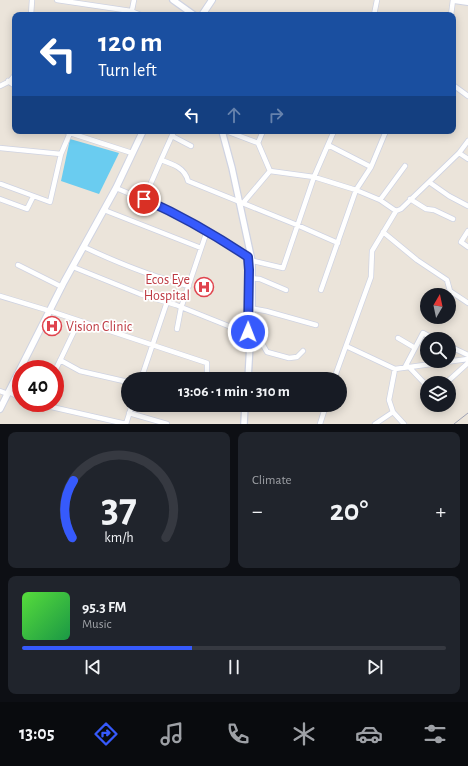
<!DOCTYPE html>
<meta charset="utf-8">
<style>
:root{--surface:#171b24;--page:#20242c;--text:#f1f3f6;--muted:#9ea1a6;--line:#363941;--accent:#365afc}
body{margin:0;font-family:"Alegreya Sans",sans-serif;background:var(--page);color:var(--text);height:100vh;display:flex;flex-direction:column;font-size:15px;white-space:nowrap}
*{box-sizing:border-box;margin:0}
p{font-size:13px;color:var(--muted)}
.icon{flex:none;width:22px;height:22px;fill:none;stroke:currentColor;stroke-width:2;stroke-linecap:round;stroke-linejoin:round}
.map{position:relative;height:424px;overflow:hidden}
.drawer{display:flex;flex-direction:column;gap:8px;padding:8px;background:#0d0f14;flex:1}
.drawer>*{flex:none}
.banner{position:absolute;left:12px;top:12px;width:444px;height:122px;border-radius:8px;box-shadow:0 2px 10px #0003;background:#1a4fa0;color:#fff;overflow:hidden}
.needle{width:26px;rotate:9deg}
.tools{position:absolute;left:420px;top:288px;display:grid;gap:8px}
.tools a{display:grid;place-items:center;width:36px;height:36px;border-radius:50%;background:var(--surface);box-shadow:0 2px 10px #0003;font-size:20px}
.speed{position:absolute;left:12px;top:360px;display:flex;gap:8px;font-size:20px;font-weight:700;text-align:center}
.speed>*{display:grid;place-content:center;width:52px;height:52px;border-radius:50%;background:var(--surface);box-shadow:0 2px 10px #0003;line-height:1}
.speed .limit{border:6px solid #d22;background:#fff;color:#111}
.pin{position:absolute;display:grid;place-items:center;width:34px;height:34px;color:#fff;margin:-17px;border:2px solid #fff;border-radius:50%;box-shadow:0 1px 4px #0007}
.me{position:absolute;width:44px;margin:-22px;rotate:1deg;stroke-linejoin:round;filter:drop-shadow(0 0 3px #0008)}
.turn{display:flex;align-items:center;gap:14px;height:84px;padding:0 20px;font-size:18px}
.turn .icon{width:52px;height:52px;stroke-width:2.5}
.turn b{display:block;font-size:28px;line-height:34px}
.lanes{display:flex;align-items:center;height:38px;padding:0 20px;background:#0003;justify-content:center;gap:20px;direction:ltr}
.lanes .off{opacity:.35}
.big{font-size:30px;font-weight:700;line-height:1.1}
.drawer .widget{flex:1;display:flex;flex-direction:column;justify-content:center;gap:6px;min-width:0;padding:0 14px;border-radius:8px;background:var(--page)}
.drawer .dial{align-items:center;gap:0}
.dial svg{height:104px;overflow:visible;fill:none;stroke:var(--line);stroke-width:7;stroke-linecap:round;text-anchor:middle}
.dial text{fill:var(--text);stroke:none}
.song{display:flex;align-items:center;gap:12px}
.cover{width:48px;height:48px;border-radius:6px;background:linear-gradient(135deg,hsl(110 70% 55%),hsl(140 70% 35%))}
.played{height:4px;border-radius:2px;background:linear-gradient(90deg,var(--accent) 40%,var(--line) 40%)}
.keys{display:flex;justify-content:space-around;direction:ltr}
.heat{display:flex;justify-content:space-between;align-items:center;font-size:22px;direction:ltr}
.drawer .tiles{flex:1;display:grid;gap:8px;grid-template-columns:1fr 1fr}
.widget:last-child{grid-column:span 2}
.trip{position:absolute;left:121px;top:372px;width:226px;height:40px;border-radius:20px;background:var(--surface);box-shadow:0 2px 10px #0003;font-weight:700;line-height:40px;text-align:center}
.tab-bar{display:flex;height:64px;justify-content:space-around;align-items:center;background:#090b0e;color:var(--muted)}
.tab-bar .icon{width:28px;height:28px}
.tab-bar .active{color:var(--accent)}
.tab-bar b{font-size:18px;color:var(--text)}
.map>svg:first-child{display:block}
</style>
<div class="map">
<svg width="468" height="424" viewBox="0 0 468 424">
<rect width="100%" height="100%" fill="#ebe4da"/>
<path fill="#6accf0" d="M70 139 119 153 99 194 61 181Z"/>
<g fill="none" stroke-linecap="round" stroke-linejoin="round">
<defs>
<path id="minor" d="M57 0 131 11 141 15
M31 15 32 0
M131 15 134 0
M374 15 377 0
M451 15 453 0
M8 81 15 86
M453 85 468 96
M0 86 10 81 15 75
M64 131 132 153
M174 131 161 160C173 164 185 168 188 181L297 225 338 243
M226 131 258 143 270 171
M172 136 191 146
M258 143 263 131
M328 145 371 167
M0 148 61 154
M459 153 468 159
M270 171 314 177 356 190 380 200 396 211
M429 182 449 196 468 206
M1 184 50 202 61 154 70 133
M116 188C163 207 206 229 248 257
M0 199 27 209 33 197
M144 199 161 160
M410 199 426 209 434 210 453 219
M380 200 405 166
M243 203 270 171
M104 210 201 248
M468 231 461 242 468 247
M383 232 417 260 447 280 450 291 468 303
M84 247C118 263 152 277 189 286
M249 260 283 268 314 177 334 131
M18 265 62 287
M73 267 140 294 176 305 231 327 248 332
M249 278 260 279 286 290
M321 290 356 190 371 167 386 131
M0 296 50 311 207 363V377L213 379
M249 308 266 311 316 325
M177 329 181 308 207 231
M398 338 415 348
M247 341 263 345 267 352 289 358 297 357 303 351
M346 346 395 369 468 359
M449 346 468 355
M60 360 80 371 128 382
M405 367 423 333 434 339
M409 367 427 386
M395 369 389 400 393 412 404 424
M55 371 79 321
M141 379 167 302
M334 379 371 277 372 251 396 211 401 209 459 153 468 141
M446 383 468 363
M0 391 8 394
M9 392 21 398
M34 403 126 424
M129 413 167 424
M126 424 132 405
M320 424 326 405
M375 424 393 412"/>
<path id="tertiary" d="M173 0 194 15
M222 131 232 168 252 261V309L248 379
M244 424 245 405"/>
<path id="secondary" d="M454 0 468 2
M202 15 212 0
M0 409 64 282 116 188 143 131"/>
</defs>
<use href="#minor" stroke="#cfd3e2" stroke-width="6"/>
<use href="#tertiary" stroke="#cfd3e2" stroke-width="8"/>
<use href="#secondary" stroke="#cfd3e2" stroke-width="8"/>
<use href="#minor" stroke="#fff" stroke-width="4.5"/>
<use href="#tertiary" stroke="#fff" stroke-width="5.5"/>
<use href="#secondary" stroke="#fff" stroke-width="6"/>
<path stroke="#9da0b3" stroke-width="1" d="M454 424 468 413"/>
</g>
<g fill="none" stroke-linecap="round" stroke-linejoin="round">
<defs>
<path id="route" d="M144 199C180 215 215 235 248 257L249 270 248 332"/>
</defs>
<use href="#route" stroke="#233aa4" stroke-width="10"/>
<use href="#route" stroke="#365afc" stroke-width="7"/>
</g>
<defs>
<symbol id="hospital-ring" viewBox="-11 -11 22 22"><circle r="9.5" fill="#fff" stroke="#e0444e" stroke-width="1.5"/><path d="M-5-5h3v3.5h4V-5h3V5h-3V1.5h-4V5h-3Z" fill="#e0444e"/></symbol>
</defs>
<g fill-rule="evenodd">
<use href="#hospital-ring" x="193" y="276" width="22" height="22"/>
<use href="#hospital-ring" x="41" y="315" width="22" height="22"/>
</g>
<g text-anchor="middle" stroke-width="3.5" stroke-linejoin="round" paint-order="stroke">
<g font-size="14" fill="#be3a42" stroke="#fff" text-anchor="end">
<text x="190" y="284">Ecos Eye<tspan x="190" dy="16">Hospital</tspan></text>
<text x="66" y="331" text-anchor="start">Vision Clinic</text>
</g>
</g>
</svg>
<div class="tools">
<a><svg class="needle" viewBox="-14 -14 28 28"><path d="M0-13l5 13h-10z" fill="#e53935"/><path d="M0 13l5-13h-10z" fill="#9ea1a6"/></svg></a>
<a><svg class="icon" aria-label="search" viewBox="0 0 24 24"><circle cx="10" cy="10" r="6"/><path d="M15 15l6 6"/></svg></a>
<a><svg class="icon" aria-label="layers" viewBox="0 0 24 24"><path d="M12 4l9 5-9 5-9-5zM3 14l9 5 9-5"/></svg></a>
</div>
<div class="speed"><div class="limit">40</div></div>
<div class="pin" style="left:144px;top:199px;background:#d93025"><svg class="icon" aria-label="arrive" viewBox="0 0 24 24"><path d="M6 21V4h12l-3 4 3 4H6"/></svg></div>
<svg class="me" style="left:248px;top:332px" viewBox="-20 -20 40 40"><circle r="17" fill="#365afc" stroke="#fff" stroke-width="3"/><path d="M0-11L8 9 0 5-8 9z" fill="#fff"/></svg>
<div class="trip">13:06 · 1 min · 310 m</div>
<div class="banner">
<div class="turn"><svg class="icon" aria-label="left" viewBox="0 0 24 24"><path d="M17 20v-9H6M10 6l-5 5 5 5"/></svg><div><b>120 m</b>Turn left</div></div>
<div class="lanes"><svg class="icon" aria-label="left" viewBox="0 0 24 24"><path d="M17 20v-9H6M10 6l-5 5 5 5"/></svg><svg class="icon off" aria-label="ahead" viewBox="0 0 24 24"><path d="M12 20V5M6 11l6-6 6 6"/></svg><svg class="icon off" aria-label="right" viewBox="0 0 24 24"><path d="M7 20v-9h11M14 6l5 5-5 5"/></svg></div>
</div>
</div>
<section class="drawer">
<div class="tiles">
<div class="widget dial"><svg viewBox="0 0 100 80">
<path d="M14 69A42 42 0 1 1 86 69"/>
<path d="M14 69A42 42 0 0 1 15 25" stroke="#365afc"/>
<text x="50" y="56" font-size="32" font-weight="700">37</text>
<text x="50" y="72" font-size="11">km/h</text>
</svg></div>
<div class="widget"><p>Climate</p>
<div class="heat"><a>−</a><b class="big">20°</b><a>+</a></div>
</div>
<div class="widget">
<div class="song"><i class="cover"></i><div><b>95.3 FM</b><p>Music</p></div></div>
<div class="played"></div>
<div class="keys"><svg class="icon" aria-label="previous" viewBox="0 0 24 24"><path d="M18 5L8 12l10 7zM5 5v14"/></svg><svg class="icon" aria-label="pause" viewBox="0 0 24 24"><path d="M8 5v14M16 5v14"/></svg><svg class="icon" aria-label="next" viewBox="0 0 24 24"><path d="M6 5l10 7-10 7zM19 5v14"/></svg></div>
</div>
</div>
</section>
<nav class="tab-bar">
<b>13:05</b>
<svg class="icon active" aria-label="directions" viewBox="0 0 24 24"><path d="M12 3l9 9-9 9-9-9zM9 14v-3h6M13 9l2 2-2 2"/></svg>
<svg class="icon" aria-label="music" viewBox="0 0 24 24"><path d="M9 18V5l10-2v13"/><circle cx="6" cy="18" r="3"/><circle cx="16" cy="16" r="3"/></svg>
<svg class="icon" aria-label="phone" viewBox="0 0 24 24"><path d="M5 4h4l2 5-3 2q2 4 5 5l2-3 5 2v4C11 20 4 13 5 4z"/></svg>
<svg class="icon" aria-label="climate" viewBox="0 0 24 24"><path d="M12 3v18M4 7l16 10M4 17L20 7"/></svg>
<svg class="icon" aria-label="car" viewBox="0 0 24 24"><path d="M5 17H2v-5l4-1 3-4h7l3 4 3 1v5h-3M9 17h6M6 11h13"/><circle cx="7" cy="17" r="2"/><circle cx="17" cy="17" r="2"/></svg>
<svg class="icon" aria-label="filters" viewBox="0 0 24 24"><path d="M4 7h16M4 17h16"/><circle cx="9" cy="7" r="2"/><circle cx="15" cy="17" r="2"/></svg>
</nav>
